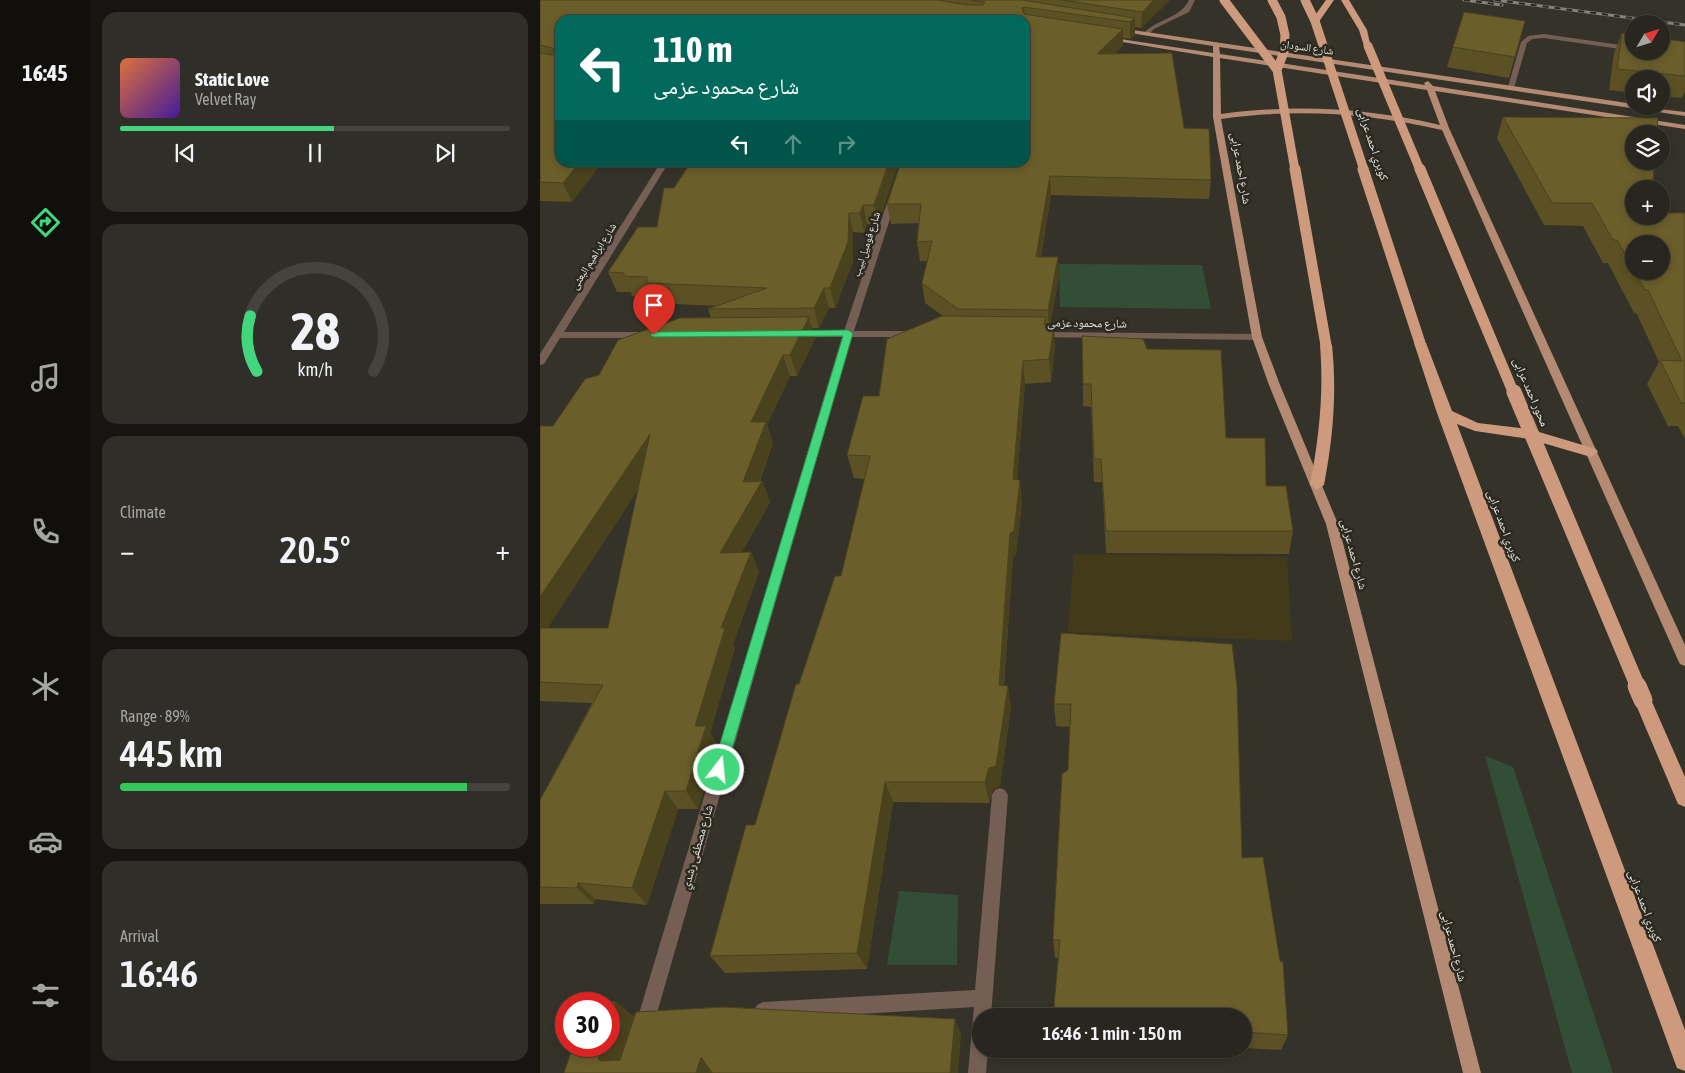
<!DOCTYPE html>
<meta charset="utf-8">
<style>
:root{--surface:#28261f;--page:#302e28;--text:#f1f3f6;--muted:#a5a5a4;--line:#44433d;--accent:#42d77c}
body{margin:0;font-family:"Asap Condensed","Noto Naskh Arabic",sans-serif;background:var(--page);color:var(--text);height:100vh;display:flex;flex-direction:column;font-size:19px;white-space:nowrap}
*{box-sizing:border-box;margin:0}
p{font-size:16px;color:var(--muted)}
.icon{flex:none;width:28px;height:28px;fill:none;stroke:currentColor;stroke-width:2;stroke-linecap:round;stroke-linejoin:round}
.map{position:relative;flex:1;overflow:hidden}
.drawer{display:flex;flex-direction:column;gap:12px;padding:12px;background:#161511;width:450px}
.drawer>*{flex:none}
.guide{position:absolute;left:15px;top:15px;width:475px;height:152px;border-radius:15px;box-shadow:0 2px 8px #0003,0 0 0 1px var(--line);background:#00695c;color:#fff;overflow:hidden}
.needle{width:32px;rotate:52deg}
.tools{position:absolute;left:1085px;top:15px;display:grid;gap:10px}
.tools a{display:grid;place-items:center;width:45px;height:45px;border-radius:50%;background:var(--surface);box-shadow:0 2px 8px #0003,0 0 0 1px var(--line);font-size:25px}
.speed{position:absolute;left:15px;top:992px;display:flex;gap:10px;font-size:25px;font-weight:700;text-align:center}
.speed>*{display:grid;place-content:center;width:65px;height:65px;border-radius:50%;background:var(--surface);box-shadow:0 2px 8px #0003,0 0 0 1px var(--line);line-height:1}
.speed .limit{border:8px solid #d22;background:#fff;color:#111}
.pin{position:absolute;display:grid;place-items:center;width:42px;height:42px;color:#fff;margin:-51px -21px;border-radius:50% 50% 50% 0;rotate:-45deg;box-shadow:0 0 5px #0007}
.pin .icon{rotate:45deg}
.me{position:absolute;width:55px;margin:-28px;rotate:16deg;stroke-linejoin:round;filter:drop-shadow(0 0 4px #0008)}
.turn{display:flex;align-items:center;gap:18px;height:105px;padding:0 15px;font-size:22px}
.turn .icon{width:65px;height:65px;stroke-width:2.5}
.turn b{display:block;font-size:35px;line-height:42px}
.lanes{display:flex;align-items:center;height:48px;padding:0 15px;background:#0003;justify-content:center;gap:25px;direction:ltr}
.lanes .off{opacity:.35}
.big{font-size:38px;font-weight:600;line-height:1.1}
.drawer .card{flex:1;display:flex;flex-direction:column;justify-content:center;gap:8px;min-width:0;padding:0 18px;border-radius:15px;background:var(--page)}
.drawer .dial{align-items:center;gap:0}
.dial svg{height:130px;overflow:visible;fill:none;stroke:var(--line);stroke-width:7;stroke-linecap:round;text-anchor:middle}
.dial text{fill:var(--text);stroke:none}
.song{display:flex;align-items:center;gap:15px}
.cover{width:60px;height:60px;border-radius:8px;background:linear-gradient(135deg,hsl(20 70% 55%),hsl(260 70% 35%))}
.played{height:5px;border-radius:2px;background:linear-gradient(90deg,var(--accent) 55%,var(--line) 55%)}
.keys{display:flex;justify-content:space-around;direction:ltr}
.heat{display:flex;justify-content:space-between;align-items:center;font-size:28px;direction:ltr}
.charge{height:8px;border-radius:4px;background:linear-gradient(90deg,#34c759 89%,var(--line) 0)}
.trip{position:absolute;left:432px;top:1008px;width:280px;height:50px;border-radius:25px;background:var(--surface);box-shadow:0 2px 8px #0003,0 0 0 1px var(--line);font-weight:600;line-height:50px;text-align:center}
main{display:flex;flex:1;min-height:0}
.dock{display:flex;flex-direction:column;width:90px;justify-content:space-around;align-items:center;background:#100f0c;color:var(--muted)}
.dock .icon{width:35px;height:35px}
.dock .on{color:var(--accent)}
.dock b{font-size:22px;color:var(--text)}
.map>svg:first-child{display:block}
</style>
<main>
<nav class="dock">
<b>16:45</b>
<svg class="icon on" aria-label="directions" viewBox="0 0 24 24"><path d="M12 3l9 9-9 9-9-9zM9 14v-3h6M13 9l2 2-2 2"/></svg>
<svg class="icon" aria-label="music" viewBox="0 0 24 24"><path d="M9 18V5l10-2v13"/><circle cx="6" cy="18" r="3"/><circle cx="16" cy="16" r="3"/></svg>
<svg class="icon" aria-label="phone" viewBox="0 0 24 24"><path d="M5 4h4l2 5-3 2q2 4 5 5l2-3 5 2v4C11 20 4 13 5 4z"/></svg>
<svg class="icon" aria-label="climate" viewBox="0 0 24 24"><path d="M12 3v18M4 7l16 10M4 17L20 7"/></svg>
<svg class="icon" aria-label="car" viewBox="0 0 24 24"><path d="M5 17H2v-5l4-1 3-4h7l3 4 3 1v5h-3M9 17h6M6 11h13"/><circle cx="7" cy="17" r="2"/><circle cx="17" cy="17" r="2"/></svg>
<svg class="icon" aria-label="filters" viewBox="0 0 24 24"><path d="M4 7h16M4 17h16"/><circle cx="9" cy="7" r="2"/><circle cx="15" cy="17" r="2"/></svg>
</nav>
<section class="drawer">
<div class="card">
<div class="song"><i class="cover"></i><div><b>Static Love</b><p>Velvet Ray</p></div></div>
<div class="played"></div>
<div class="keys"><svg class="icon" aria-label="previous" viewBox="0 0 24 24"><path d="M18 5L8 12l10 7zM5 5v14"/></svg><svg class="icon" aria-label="pause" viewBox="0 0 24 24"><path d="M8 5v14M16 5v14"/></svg><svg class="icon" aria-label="next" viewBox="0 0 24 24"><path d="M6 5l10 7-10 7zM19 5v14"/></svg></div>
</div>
<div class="card dial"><svg viewBox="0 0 100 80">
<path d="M14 69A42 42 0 1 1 86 69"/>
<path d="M14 69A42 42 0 0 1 10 35" stroke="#42d77c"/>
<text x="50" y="56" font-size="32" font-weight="700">28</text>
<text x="50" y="72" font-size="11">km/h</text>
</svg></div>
<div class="card"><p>Climate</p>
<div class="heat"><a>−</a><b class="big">20.5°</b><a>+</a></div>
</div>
<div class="card"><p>Range · 89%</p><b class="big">445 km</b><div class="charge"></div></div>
<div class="card"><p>Arrival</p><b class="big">16:46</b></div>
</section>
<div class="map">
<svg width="1145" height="1073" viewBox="0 0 1145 1073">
<rect width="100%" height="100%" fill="#353329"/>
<path fill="#334e36" d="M519 264 662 265 671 309 520 307Z
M945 756 973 767 1073 1073H1032Z
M359 891 418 895 417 965H347Z"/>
<path fill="#433a1a" d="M534 554 747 557 752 641 528 632Z"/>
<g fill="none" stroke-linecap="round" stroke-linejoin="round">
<path fill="#755f54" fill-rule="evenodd" d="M649 0H655L649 12 614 29 608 35H604L603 34C616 19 640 19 649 0Z"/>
<path fill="#755f54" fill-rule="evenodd" d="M1004 34 1094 47V51L1004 38 992 39 987 43 974 88 967 90 981 42 988 36Z
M121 162H129L24 332H110L115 335 110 338H20L4 364 0 365V354Z
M353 194 357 197 314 331H375L380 334 375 337H312L113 1027 110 1033 104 1036 98 1033 95 1027 302 337H257L252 334 257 331H304L349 197Z
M500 332 717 334 722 337 717 340 496 337V333Z
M460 788 465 790 468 795 451 1016H441V1049H448L446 1073H428L434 1007 223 1020 217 1017 214 1011 217 1005 223 1002 435 990 452 795 455 790Z"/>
<path fill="#b58a73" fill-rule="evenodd" d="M579 28 1094 104V106L1145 112V116L679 47 680 54 885 85 884 83 888 81 893 86 1145 125V129L895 91 909 128 1145 645V666L1140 664 1138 660 902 130C828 113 756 108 681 119L722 337 740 385 798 524 941 1073H923L786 524 729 385 712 337 673 117V57L564 39 567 37 673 53V46L577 31 576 30ZM680 58 887 90 900 125C827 108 755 104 681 114Z"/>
<path fill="#ce9a7e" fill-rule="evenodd" d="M786 0H794L778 23H772L771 21Z
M801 0H809L827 30 831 48 824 46 819 30Z
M880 339 886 343 912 411 938 423 989 429 1056 449 1058 452 1051 457 989 439 935 431 917 424 1145 1030V1071L1137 1068 1134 1060 897 413 874 343Z
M786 341 792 345C797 393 793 438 784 485L777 490 770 485C779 438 784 393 780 345Z
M1103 693 1109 695 1145 777V807L1138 804 1094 700 1097 695Z"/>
<defs>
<path id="rail" d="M924 0 962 5
M955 0 1145 25"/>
</defs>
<use href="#rail" stroke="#84827a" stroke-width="3"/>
<use href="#rail" stroke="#2b2920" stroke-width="2" stroke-dasharray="6" stroke-linecap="butt"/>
<path stroke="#ce9a7e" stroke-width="9" d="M684 0 737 70
M732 0 741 17 745 35 744 52 737 70 755 170
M765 0 775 21 824 170
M828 46 880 170"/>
<path stroke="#ce9a7e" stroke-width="11" d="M755 169 786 345
M823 169 880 343
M880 169 974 394"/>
<path stroke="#ce9a7e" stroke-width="15" d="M974 392 1098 687"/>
<path stroke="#ce9a7e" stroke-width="19" d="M1097 686 1103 700"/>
</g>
<path fill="#5b5124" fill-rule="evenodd" d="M0 0H630L601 28 595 27V35L590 39 583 38V46L575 53 644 128 671 180 669 199 511 195 501 257 519 277 510 325 515 348 511 382 485 384 477 479 482 503 476 554 473 557 464 685 471 707 460 786 453 789 449 803 353 802 327 969 185 973 170 956 215 825 259 684 301 576 325 479 314 478 307 455 339 396 403 316 385 303 382 283 387 261H380L377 242 379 223 351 224 347 204 485 162 20 20 32 202 0 201Z
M985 21 969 78 907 67 913 47Z
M1082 33 1145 42V91L1142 98 1121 96V79H1094V93L1069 90 1074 53Z
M963 117 1094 216 1145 213V439L1138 426H1128L1107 384 1119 362 1097 314 1094 313 1068 263H1063L1043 226 1004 225 957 138ZM1094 244 1121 271H1094Z
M359 162 338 224H327L324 233 313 232V262L295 308H289L279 328H272L275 338 257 376H250L227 425 233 443 220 481H222L230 502 202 552H211L219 572 193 644 195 648 170 733 177 745 158 809H138L107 905 55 899 54 904H0V800L52 703 0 701V426H13L59 375 171 318 168 309 177 306 115 303 112 297 92 296 91 292H77L68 272 117 227 134 188ZM98 489 68 628H7Z
M607 349 686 438 726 486 753 531 749 554 566 553 562 482H554L551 407 543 406V384Z
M521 633 702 858 748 1035 741 1050 704 1048V1016L518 958H515L513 940 528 770 530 727 516 726 514 704Z"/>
<path fill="#4a421d" d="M614 0H630L601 28 602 12Z
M484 7 485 23 482 8Z
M595 18V35L590 39V22Z
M583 29V46L557 71V54Z
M40 162H63L32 202 23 183Z
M349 162H359L338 224 334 205Z
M510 176 511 195 497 277 496 257Z
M323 205 327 224 324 233 320 213Z
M309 213 313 232V262L295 308 290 288Z
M518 257 519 277 509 330 508 310Z
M284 288 289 308 279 328 274 308Z
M269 317 275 338 257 376 250 355Z
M514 325 515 348 511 382 509 359Z
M243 355 250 376 227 425 233 443 215 493 222 481 230 502 190 574 180 553 203 482 211 422Z
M483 361 485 384 475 503 473 479Z
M110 434 120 456 0 640V597Z
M480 480 482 503 476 554 473 557 462 707 459 685 470 533Z
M211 552 219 572 193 644 195 648 170 733 177 745 158 809 146 791 155 726 181 628Z
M468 686 471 707 460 786 453 789 449 803 445 782Z
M345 782 353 802 327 969 317 953Z
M125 791 138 809 107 905 92 888Z
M38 883 55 899 54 904 37 888Z
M76 1002 96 1018 79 1072 60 1061 58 1058 62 1046H69V1025Z
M415 1019 421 1034 418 1073H410Z
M161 1057 177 1073H156Z"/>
<path fill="#6a5e2a" stroke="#4a421d" d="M0 0H398L428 5H443L445 2 431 0H482L595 18 590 22 484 7 482 8 484 14 583 29 557 54 632 53 644 128 669 129 671 180 510 176 496 257H518L508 310 418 309 382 283 392 241 377 242 381 204H347L361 162H485V20H20V162H40L23 183 0 182V53L12 55 15 54 13 48 0 45Z
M522 0H614L602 12Z
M924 12 985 21 975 57 913 47Z
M1082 33 1094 34V51H1121V38L1145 42V76L1077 69Z
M963 117 1118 118 1117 134H1094V161H1115L1112 189H1094V216H1121V213H1145V403H1141L1120 360 1142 361 1108 290H1105L1094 271H1121V244H1094V270L1077 240H1073L1052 203H1012Z
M151 162H349L334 205H323L320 213H309L308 242 290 288H284L274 308 168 309 227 288 107 283V277L84 276V273L68 272 98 227H117L124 188H134Z
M402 316 506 317 504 325H514L509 359 483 361 473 479 480 480 474 531 470 533 459 685 468 686 456 766 449 768 445 782H345L317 953 170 956 206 825H215L256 684H259L295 576H301L330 456 307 455 323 396H339L347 339Z
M269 317 250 355H243L211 422H226L203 482 222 481 180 553 211 552 181 628H185L155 726H166L146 791H125L92 888 38 883 37 888 0 887V800L63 685 0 682V628H68L110 434 0 597V426H13L45 379 59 375 78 340 140 318Z
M542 336 603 339 607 349 681 350 686 438H725L726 486H746L753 531H566L561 459H554L551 384H543Z
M521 633 692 644 697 687 702 858 723 857 740 961 743 962 748 1035 704 1032V1016H513L520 940H513L522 774 528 770 531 704H514Z
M49 1000 76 1002 69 1025V1004H48Z
M183 1007 415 1019 410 1073H172L161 1057 156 1073H24L33 1046H62L58 1058 60 1061 80 1060 96 1012Z"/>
<path fill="#42d77c" stroke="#2b8c51" d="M308 330 313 333 186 770 184 775 179 777 174 775 172 770 303 336 114 337 110 335 114 332Z"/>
<g text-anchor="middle" stroke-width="5" stroke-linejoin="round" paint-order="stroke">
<g font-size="11" fill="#e4e3dc" stroke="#2b2920">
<text transform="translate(767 47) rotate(8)" y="4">شارع السودان</text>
<text transform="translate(326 244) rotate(-72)" y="4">شارع فوميل لبيب</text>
<text transform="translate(53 256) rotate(-58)" y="4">شارع ابراهيم البعثى</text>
</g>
<g font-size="12" fill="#e4e3dc" stroke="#2b2920">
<text transform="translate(833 144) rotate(72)" y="4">كوبري احمد عرابى</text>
<text transform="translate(701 168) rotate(80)" y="4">شارع احمد عرابى</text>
<text transform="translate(547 323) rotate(1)" y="4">شارع محمود عزمى</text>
<text transform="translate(991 392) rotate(67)" y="4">محور احمد عرابى</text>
<text transform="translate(964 526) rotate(70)" y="4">كوبري احمد عرابى</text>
<text transform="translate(814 554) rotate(75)" y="4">شارع احمد عرابى</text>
<text transform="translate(157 847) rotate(-74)" y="4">شارع مصطفى رشدي</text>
<text transform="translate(1105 906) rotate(70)" y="4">كوبري احمد عرابى</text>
<text transform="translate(914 946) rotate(76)" y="4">شارع احمد عرابى</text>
</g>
</g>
</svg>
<div class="tools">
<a><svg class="needle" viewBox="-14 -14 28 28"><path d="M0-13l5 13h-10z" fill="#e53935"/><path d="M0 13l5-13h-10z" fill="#a5a5a4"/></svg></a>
<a><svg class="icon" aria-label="sound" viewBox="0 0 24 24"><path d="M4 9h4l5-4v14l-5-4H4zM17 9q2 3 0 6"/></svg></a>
<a><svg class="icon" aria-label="layers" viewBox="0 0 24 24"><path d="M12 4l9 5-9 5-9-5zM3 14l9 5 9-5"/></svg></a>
<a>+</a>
<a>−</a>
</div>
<div class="speed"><div class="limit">30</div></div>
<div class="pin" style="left:114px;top:335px;background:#d93025"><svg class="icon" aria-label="arrive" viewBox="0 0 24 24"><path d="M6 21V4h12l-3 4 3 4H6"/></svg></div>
<svg class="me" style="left:179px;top:770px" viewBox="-20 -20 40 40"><circle r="17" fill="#42d77c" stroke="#fff" stroke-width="3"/><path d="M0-11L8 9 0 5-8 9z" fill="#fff"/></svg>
<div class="trip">16:46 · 1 min · 150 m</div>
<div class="guide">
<div class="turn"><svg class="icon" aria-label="left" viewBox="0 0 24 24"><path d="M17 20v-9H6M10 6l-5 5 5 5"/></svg><div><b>110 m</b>شارع محمود عزمى</div></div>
<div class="lanes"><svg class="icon" aria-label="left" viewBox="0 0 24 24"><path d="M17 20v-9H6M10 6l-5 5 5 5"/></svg><svg class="icon off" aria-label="ahead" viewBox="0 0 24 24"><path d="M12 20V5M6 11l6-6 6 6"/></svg><svg class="icon off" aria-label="right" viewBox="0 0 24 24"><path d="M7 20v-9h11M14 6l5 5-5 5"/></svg></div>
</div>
</div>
</main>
